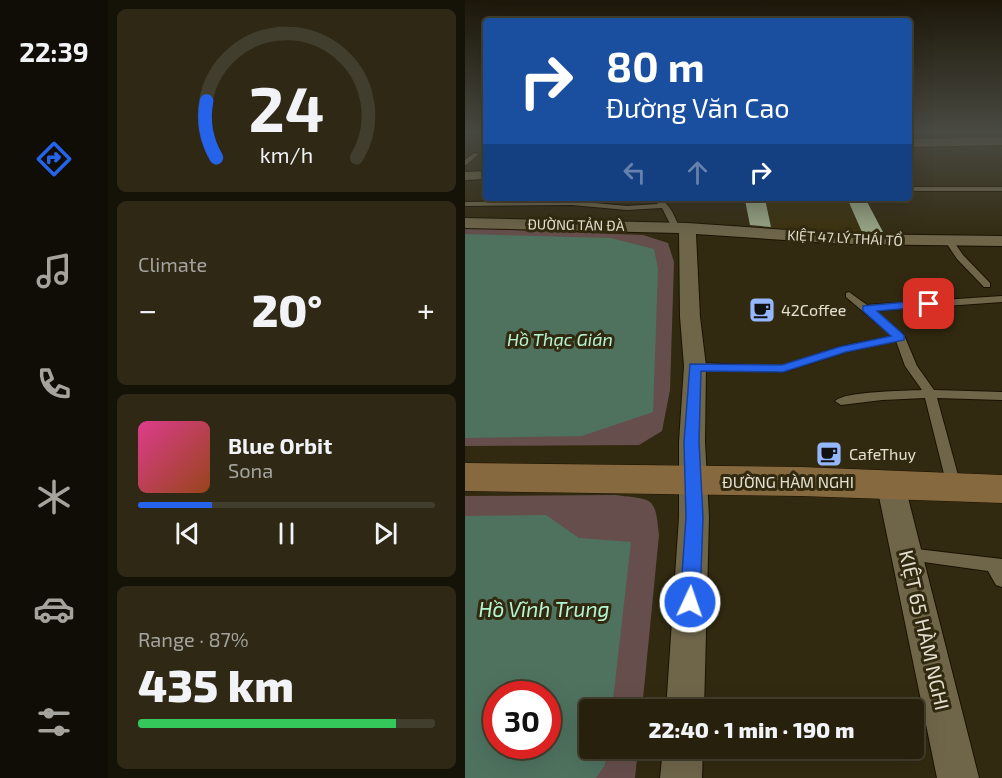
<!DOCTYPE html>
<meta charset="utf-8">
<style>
:root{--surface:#26200c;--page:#2e2815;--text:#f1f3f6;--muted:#a4a39d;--line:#423e2d;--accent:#2563eb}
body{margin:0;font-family:"Exo 2",sans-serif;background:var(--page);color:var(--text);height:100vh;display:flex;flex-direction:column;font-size:22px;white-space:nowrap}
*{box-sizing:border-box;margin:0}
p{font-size:20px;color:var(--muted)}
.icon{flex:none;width:33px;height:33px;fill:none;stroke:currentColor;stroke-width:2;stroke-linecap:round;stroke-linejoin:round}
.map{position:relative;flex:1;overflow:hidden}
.panel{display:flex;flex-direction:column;gap:9px;padding:9px;background:#151207;width:357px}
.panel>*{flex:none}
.guide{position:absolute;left:18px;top:18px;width:429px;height:183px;border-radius:6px;box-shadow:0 6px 24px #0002,0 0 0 2px var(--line);background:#1a4fa0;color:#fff;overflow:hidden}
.speed{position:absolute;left:18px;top:681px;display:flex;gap:12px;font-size:30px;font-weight:700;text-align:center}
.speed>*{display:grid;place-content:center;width:78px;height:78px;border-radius:50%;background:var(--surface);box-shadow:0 6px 24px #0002,0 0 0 2px var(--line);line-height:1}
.speed .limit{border:9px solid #d22;background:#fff;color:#111}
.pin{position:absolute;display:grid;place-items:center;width:51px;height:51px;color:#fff;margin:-26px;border-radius:12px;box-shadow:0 3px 9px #0006}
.me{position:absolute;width:66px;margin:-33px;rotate:3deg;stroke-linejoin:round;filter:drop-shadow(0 0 4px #0008)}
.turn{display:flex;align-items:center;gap:21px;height:126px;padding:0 24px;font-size:27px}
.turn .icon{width:78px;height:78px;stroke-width:2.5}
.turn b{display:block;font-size:42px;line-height:51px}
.lanes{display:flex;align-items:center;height:57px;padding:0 24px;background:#0003;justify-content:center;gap:30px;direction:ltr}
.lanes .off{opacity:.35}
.big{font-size:45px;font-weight:800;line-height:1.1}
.panel .tile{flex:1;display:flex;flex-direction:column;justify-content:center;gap:9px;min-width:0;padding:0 21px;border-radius:9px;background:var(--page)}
.panel .dial{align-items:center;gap:0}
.dial svg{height:156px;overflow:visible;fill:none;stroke:var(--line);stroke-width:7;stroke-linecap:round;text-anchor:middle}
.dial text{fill:var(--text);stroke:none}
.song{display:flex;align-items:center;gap:18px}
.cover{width:72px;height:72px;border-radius:9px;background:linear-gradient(135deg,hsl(330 70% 55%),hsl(20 70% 35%))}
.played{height:6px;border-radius:3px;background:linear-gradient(90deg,var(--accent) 25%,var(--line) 25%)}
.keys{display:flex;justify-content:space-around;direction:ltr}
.heat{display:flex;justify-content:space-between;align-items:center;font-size:33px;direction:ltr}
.charge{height:9px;border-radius:4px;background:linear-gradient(90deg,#34c759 87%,var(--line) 0)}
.trip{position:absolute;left:114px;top:699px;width:345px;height:60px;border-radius:6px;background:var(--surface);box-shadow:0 6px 24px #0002,0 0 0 2px var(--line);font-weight:800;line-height:60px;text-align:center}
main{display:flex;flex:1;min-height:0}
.dock{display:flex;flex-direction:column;width:108px;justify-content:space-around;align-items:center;background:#0f0d05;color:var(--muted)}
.dock .icon{width:42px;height:42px}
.dock .current{color:var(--accent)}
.dock b{font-size:27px;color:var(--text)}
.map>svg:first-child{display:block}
</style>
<main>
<nav class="dock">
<b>22:39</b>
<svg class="icon current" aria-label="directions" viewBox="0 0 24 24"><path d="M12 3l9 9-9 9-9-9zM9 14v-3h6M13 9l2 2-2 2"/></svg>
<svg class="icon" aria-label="music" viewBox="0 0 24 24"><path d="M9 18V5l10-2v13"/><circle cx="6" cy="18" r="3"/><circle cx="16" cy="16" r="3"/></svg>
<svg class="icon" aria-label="phone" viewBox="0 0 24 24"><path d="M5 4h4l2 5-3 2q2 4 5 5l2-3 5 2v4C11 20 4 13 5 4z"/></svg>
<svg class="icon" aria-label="climate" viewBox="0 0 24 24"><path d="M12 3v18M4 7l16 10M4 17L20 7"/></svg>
<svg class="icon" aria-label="car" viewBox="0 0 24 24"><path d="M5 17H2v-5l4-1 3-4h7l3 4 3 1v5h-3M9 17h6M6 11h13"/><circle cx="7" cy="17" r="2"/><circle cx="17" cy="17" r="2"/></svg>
<svg class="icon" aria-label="filters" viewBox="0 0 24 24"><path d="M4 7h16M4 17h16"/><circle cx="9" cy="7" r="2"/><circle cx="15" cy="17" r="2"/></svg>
</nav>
<section class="panel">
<div class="tile dial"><svg viewBox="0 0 100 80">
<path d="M14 69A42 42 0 1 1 86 69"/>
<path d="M14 69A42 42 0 0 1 9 40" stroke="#2563eb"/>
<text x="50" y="56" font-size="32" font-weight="700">24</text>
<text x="50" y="72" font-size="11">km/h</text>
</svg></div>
<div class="tile"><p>Climate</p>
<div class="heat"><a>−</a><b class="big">20°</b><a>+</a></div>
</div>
<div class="tile">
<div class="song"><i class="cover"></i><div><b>Blue Orbit</b><p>Sona</p></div></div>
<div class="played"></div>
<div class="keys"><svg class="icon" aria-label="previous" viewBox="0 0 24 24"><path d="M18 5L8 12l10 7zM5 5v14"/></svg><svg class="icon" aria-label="pause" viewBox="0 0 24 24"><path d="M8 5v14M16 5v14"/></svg><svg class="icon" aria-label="next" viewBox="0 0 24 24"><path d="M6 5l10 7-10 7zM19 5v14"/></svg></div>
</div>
<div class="tile"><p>Range · 87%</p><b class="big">435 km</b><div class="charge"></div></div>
</section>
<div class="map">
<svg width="537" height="778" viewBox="0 0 537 778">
<rect width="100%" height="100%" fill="#322a10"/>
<path fill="#3a300c" d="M400 198 419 235 286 230 280 200Z"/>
<path fill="#664e4c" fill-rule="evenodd" d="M0 228 178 235 203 243 209 262 205 390 197 431 174 445 0 446Z
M150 495C188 500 190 495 194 535L177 709 124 710V748L173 749 170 778H0V496ZM32 694H82V746H32Z"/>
<path fill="#4f725f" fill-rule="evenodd" d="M0 234 146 238 189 249 193 269 188 412 117 436 0 438Z
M81 515 114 538 166 542 147 709 124 710V748L142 749 140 765 131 778H0V516ZM32 694H82V746H32Z"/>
<path fill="#9cab8a" d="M382 198H400L418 232H397Z
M300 199 306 227 285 225 280 200Z"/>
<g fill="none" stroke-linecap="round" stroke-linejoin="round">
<defs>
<path id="service" d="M449 131H458L444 136V132Z
M9 153 14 154 0 166V160Z
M444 187H537V191H444Z
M186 198C204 198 208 214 215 228L214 230H208L197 208 162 210 107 205 0 206V202L107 201 162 206 193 204Z
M484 238 487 239 498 255 525 283V287H519L492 259 480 241Z
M384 292 402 305 537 296V302L409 311 439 335 452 366 469 390 537 392V400L472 398 496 486 494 490 489 491 484 490 482 486 460 398 417 400 376 405 370 401C380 391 440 391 457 390L440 366 431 341 381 352 318 372 230 369 224 366 230 363 317 366 374 347 427 336 381 297V293Z
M443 548 537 559V587L531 585 523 571 437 559 435 554 437 549Z"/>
<path id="minor" d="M537 137V145L444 147V139Z
M21 171V179L0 180V172Z
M0 218 222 223 380 234 537 236V246L380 244 231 234 235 317 241 366 240 442 244 517 239 710H201L214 517V442L219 366 215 317 214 233 0 228Z
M425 472 435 475 439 482 514 778H472L411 482 415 475Z
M198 748H238L237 778H195Z"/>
<path id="secondary" d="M0 463 336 467 537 475V503L336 496 0 491Z"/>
</defs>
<use href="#service" stroke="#1a1200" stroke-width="2"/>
<use href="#minor" stroke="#1a1200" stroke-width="2"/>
<use href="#secondary" stroke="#1a1200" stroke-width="1"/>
<use href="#service" fill="#6f664a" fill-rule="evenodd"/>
<use href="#minor" fill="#6f664a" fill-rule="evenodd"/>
<use href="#secondary" fill="#87693f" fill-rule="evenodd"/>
</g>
<linearGradient id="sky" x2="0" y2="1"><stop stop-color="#1c1709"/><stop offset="0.55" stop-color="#494a42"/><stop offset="1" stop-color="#494a42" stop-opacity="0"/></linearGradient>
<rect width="537" height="240" fill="url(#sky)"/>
<path fill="#2563eb" stroke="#184099" stroke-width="1.5" d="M464 300 470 304 468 306 412 311 439 335V340L381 352 318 372 236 371 234 442 238 517 235 602 232 608 225 611 218 608 215 602 221 517 219 442 225 364 317 365 374 347 426 336 398 311V306Z"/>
<defs>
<symbol id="cafe-square" viewBox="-11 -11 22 22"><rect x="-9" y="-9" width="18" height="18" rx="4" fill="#94b7fd" stroke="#322a10"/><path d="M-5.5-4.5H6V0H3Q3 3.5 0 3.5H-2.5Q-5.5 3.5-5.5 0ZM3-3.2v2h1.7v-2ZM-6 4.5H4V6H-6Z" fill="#111"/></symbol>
</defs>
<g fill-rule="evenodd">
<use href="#cafe-square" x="282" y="295" width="30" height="30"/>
<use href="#cafe-square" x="349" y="439" width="30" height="30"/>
</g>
<g text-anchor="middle" stroke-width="6" stroke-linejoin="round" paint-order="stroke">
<g font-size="14" fill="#e4dfcf" stroke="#322a10">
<text transform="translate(111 225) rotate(1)" y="5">ĐƯỜNG TẢN ĐÀ</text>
<text transform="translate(380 238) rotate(3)" y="5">KIỆT 47 LÝ THÁI TỔ</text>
</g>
<g font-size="16" fill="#e4dfcf" stroke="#322a10" text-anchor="start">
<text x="316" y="316">42Coffee</text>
<text x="384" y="460">CafeThuy</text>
</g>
<g font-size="16" fill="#e4dfcf" stroke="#322a10">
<text x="323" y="488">ĐƯỜNG HÀM NGHI</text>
</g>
<g font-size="18" font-style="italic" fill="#b5f5d3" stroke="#322a10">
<text x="95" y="346">Hồ Thạc Gián</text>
</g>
<g font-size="20" fill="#e4dfcf" stroke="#322a10">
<text transform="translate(459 630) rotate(77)" y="7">KIỆT 65 HÀM NGHI</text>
</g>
<g font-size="21" font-style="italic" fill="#b5f5d3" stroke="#322a10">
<text x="79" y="617">Hồ Vĩnh Trung</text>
</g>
</g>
</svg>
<div class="speed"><div class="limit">30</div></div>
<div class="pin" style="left:464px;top:304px;background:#d93025"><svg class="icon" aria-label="arrive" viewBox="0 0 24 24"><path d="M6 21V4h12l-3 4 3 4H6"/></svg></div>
<svg class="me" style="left:225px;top:602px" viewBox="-20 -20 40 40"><circle r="17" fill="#2563eb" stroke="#fff" stroke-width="3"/><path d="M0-11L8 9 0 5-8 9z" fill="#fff"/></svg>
<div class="trip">22:40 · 1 min · 190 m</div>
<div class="guide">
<div class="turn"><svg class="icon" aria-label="right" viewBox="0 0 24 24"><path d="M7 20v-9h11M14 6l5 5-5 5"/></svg><div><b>80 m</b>Đường Văn Cao</div></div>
<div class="lanes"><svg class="icon off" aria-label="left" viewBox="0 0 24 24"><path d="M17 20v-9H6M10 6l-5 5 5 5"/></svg><svg class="icon off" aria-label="ahead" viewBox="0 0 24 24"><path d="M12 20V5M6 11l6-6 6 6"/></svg><svg class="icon" aria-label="right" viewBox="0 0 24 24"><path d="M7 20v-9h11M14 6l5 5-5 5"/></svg></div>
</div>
</div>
</main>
